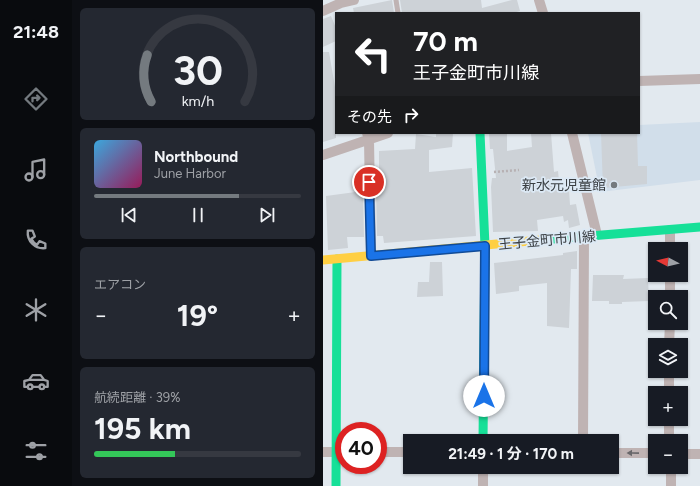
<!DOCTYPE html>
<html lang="ja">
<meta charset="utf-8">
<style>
:root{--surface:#171b24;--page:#242831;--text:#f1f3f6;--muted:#9ea1a6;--line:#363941;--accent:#747a7f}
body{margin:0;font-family:Figtree,"Noto Sans JP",sans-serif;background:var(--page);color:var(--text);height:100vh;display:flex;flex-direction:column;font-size:15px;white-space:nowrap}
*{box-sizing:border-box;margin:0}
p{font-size:13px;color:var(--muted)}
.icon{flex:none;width:22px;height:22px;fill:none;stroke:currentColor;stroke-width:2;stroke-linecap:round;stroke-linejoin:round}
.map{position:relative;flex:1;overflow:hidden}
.sheet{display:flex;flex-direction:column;gap:8px;padding:8px;background:#0d0f14;width:251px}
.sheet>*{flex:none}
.top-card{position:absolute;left:12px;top:12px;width:305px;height:122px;border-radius:0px;box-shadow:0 1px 3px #0004;background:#202124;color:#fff;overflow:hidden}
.needle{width:26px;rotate:277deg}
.buttons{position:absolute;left:325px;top:242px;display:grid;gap:8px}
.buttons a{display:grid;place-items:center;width:40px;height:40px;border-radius:0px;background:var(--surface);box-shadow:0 1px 3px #0004;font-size:20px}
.speed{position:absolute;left:12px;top:422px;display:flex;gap:8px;font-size:20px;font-weight:700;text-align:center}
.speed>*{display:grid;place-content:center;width:52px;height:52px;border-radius:50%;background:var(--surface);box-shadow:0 1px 3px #0004;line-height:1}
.speed .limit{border:6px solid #d22;background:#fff;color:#111}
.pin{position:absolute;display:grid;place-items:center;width:34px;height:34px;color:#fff;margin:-17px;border:2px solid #fff;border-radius:50%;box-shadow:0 1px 4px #0007}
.me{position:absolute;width:44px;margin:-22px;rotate:0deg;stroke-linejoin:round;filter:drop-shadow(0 0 3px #0008)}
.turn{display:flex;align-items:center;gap:14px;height:84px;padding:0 12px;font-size:18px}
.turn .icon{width:52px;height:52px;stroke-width:2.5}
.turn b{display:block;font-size:28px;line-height:34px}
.then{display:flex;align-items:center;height:38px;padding:0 12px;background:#0003;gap:8px;font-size:15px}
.big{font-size:30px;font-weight:700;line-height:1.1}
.sheet .tile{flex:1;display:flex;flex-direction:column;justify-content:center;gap:6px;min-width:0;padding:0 14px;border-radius:6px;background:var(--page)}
.sheet .dial{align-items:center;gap:0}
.dial svg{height:104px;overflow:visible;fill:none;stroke:var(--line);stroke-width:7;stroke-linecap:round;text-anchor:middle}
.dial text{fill:var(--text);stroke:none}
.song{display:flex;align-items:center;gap:12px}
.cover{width:48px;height:48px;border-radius:6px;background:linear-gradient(135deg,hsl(200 70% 55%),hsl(330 70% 35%))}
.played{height:4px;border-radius:2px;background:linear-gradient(90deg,var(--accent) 70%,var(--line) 70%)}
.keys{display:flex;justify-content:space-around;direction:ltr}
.heat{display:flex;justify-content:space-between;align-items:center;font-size:22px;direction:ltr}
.charge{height:6px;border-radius:3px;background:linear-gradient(90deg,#34c759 39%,var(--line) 0)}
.trip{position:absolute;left:80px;top:434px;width:216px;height:40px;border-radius:0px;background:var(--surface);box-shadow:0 1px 3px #0004;font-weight:700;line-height:40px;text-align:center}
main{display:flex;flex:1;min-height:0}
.tabs{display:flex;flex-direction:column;width:72px;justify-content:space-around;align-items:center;background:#090b0e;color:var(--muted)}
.tabs .icon{width:28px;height:28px}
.tabs .selected{color:var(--accent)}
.tabs b{font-size:18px;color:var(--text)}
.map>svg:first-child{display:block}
</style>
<main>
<nav class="tabs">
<b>21:48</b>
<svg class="icon selected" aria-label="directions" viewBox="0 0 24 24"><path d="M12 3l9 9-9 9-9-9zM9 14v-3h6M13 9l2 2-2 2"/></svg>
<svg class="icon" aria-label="music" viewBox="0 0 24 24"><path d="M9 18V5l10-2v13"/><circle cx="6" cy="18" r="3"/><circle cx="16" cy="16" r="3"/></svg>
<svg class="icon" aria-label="phone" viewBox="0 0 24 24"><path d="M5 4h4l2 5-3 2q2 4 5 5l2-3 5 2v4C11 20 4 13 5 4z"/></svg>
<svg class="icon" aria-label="climate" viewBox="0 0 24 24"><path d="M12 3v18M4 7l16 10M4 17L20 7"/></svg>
<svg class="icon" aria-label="car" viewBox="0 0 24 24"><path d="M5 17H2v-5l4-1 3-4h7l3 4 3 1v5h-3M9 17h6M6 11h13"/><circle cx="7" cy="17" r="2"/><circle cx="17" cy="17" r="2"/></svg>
<svg class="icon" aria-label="filters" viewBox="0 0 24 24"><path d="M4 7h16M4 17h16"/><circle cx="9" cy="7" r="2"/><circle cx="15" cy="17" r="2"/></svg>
</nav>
<section class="sheet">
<div class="tile dial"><svg viewBox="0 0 100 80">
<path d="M14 69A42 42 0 1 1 86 69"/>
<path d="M14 69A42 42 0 0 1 11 33" stroke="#747a7f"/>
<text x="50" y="56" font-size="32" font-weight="700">30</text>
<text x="50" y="72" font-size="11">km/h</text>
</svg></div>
<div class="tile">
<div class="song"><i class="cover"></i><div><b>Northbound</b><p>June Harbor</p></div></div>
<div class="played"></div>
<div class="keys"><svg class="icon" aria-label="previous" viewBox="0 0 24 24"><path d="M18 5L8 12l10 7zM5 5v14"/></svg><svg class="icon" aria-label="pause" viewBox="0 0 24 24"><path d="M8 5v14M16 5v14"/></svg><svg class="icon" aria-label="next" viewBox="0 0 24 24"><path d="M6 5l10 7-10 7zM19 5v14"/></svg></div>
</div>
<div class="tile"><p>エアコン</p>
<div class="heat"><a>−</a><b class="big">19°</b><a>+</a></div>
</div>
<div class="tile"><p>航続距離 · 39%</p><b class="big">195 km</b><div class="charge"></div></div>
</section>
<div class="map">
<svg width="377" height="486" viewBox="0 0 377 486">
<rect width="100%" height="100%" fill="#e2e9ef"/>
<path fill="#d1deea" d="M377 122V180L277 192 265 133H316V125Z"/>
<path fill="#cdd2d7" d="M69 0 71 13H31L30 8Z
M77 0H158L159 8 189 0H194L197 11 190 13H79Z
M8 16 13 28V41L0 47V19Z
M0 52H6L13 93V138L0 142Z
M113 133H130L129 147 106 150V172L149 168 153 236 61 243 60 236H54L53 190H56V151L92 149 93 134 113 137Z
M166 133H184V151L209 147 208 133H228L231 172 235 171 237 191 246 190 247 205 253 204 257 225 246 228 245 220 241 222 240 216 214 220 215 231 170 232 168 187 169 178H173L170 149H167Z
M278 133H314L315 166H324V184L280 188Z
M40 191 41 237H24L25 248 5 250 3 196Z
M254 251V269H248L246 328 224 326V283L196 286V291L173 294 171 263 240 255V253Z
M107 262H119L120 296 94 297 95 282H106Z
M270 275H301L300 279 325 278 326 301 299 302V304H286V301H269Z"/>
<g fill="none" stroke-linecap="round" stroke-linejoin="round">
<path stroke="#b7b1b3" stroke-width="2.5" stroke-dasharray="2 2" stroke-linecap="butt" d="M171 172 196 170"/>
<path stroke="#bfb3b3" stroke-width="5" d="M73 0 75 13"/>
<path stroke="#bfb3b3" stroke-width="10" d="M216 0 220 13
M0 11 18 3 31 0
M316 81 377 79
M44 133 46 140 48 256
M249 133 274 235
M0 155 65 133
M347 249V230
M347 297V275
M346 345 347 323
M346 393V371
M260 441 261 237
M346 441V419
M0 452H21
M55 452H87
M289 453H332
M358 454H377
M160 486V467
M348 486V467"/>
<path stroke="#16e098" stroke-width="9" d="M157 133 162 246 160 441
M218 240 377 227
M13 486 14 259"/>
<path stroke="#ffcf43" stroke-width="9" d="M0 260 218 240"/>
</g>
<defs><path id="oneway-solid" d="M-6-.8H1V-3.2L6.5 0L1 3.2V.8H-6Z"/></defs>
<use fill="#68676a" href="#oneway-solid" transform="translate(310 453) rotate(-179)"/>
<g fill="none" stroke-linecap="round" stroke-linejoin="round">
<defs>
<path id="route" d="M46 182 48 256 162 246 161 396"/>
</defs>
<use href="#route" stroke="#114b97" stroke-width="10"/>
<use href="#route" stroke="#1a73e8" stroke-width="7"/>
</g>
<circle fill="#747a7f" stroke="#dce9f5" stroke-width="1.5" cx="291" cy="185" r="4"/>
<g text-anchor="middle" stroke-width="3.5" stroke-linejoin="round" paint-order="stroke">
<g font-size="14" fill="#393e42" stroke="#dce9f5" text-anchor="end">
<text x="283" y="190">新水元児童館</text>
</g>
<g font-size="14" fill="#393e42" stroke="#dce9f5">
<text transform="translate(224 240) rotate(-5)" y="5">王子金町市川線</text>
</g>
</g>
</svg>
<div class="buttons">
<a><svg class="needle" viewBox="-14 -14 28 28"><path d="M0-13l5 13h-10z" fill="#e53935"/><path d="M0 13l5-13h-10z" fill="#9ea1a6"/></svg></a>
<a><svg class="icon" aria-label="search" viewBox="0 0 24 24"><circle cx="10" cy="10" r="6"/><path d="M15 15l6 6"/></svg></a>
<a><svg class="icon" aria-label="layers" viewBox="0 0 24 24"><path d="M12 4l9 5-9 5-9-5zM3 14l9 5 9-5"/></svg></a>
<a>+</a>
<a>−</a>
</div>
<div class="speed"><div class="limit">40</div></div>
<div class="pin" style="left:46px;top:182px;background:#d93025"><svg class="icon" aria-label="arrive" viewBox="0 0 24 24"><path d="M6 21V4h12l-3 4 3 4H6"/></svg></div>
<svg class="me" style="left:161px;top:396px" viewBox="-20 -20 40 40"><circle r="19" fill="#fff"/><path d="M0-13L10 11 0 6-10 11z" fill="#1a73e8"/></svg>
<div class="trip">21:49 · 1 分 · 170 m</div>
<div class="top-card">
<div class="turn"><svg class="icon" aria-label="left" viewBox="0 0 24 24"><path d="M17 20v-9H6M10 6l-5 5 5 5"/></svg><div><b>70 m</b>王子金町市川線</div></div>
<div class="then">その先<svg class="icon" aria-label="right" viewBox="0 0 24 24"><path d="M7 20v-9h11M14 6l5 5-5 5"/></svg></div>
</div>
</div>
</main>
